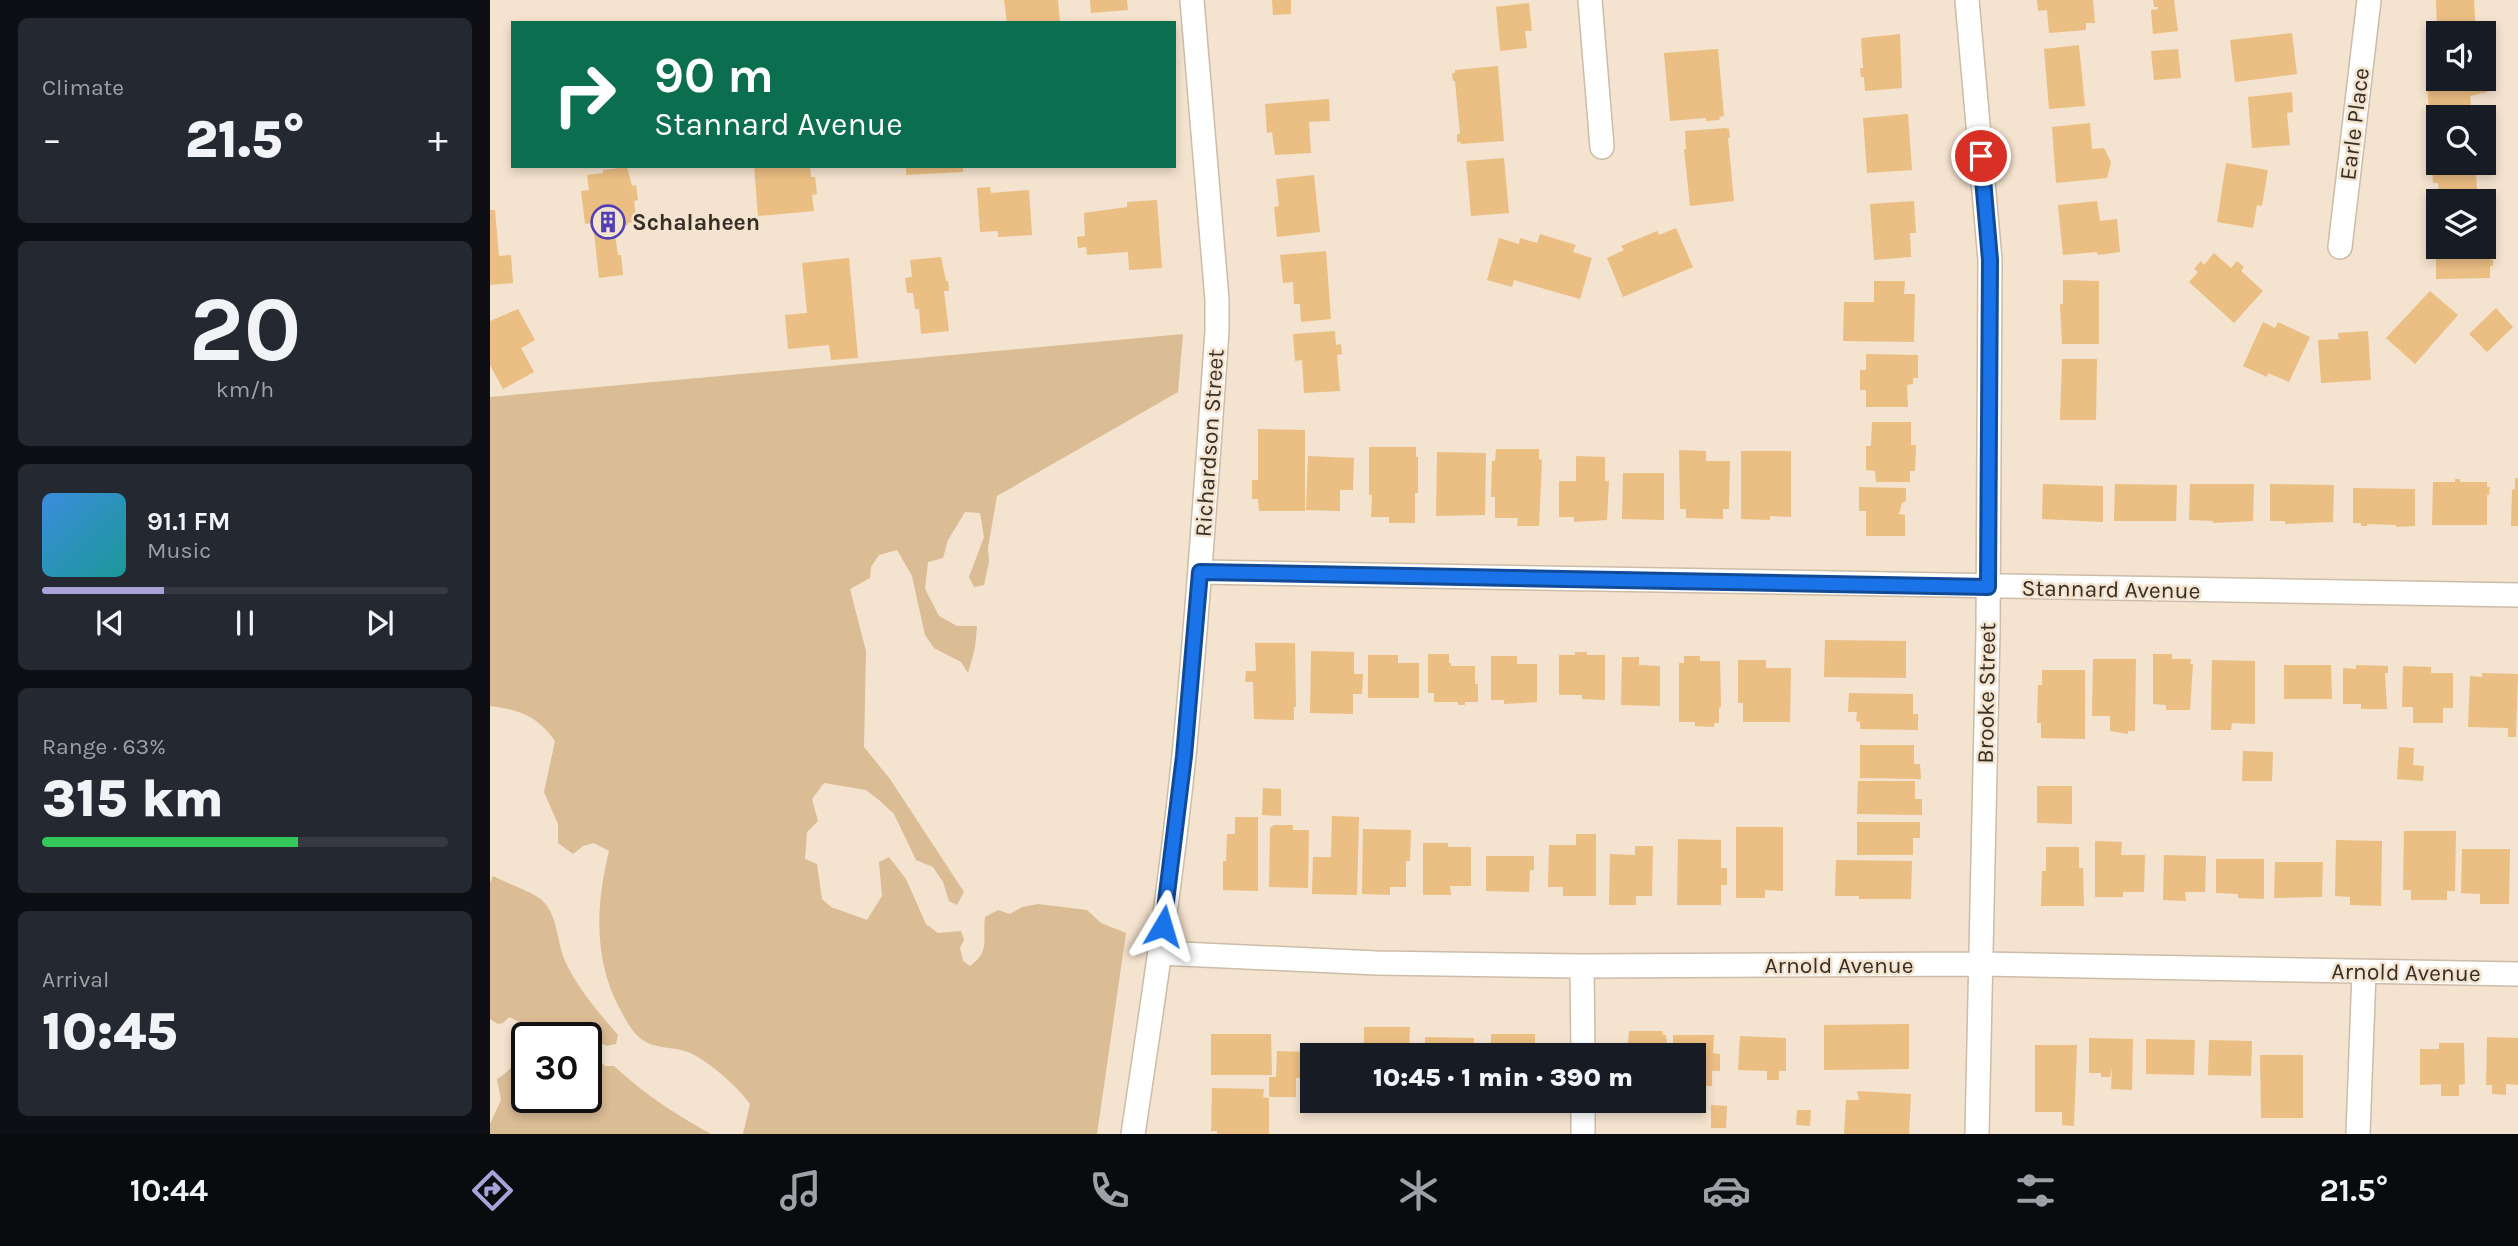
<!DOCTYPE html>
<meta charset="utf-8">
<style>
:root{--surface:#171b24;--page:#242831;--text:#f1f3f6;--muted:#9ea1a6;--line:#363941;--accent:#a9a2d9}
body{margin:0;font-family:Karla,sans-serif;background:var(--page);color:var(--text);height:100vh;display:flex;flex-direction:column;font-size:26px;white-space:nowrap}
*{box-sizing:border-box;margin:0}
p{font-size:23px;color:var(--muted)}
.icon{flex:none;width:38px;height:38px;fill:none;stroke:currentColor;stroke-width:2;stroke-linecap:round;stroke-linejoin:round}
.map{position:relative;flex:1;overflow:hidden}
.panel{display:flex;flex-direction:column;gap:18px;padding:18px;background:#0d0f14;width:490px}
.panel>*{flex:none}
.banner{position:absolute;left:21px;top:21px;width:665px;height:147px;border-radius:0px;box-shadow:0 4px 10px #0003;background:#0b6e4f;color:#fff;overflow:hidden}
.tools{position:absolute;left:1936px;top:21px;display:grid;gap:14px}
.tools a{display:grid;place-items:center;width:70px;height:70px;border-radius:0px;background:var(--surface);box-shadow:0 4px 10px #0003;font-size:35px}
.speed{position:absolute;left:21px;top:1022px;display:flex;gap:14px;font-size:35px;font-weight:700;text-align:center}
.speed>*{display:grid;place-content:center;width:91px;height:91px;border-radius:50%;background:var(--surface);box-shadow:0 4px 10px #0003;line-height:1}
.speed .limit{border:4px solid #111;border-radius:10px;background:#fff;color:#111}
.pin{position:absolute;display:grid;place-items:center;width:60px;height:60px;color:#fff;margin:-30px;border:4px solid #fff;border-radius:50%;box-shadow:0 2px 7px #0007}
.me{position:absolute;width:77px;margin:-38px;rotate:7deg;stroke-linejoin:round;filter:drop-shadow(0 0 5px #0008)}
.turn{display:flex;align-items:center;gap:24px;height:147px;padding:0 28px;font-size:32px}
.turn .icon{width:91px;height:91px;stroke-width:2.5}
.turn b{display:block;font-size:49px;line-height:60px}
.big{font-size:52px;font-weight:800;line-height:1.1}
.panel .widget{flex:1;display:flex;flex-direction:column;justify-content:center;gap:10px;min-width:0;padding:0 24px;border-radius:10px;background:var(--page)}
.panel .dial{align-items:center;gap:0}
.dial b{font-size:91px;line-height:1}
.song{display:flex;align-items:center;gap:21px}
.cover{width:84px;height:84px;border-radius:10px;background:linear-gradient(135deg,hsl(210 70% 55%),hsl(180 70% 35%))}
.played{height:7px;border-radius:4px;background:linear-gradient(90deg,var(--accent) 30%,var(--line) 30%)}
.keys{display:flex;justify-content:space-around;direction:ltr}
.heat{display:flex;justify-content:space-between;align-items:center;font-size:38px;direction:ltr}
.charge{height:10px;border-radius:5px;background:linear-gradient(90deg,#34c759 63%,var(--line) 0)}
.trip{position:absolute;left:810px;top:1043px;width:406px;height:70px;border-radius:0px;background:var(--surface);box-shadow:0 4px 10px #0003;font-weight:800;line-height:70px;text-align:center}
.menu{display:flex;height:112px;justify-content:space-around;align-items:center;background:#090b0e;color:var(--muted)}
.menu .icon{width:49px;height:49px}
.menu .on{color:var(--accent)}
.menu b{font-size:32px;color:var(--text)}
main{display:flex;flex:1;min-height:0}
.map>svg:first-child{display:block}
</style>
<main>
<section class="panel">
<div class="widget"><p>Climate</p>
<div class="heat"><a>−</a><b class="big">21.5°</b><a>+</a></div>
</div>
<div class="widget dial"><b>20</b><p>km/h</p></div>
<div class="widget">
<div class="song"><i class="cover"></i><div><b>91.1 FM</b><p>Music</p></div></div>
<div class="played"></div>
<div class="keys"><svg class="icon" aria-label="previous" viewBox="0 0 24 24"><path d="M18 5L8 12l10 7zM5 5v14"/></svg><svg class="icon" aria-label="pause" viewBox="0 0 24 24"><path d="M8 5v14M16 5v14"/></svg><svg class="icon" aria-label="next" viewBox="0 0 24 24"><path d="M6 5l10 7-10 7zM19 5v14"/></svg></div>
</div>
<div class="widget"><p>Range · 63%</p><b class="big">315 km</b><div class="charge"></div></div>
<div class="widget"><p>Arrival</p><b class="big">10:45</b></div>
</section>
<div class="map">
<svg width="2028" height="1134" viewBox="0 0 2028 1134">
<rect width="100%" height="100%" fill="#f4e3ce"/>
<path fill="#dabc95" d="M693 334 688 392 507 496 498 548 499 562 494 585 484 587 479 577 494 537 490 513 475 512 458 540 453 558 438 562 435 589 449 616 467 626H487L485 648 478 673 471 662 444 648 435 635 422 576 407 550 389 555 381 567 380 578 360 589 376 651 374 747 400 779 474 892 467 905 459 901 453 882 443 867 426 860 404 814 389 800 376 790 334 783 322 799 328 821 317 832 315 859 327 864 332 899 341 907 377 920 392 896 389 862 399 857 416 879 436 924 448 933 471 931 474 940 470 948 473 961 480 966C501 951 492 939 495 917L508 910 520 914 532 907 548 904 597 910 611 923 636 933 607 1134H253L260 1104C247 1086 219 1061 198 1052 185 1047 169 1049 156 1042 143 1035 137 1022 130 1009 103 959 106 904 119 851L104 843 93 846 83 854 68 843V824L54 792 65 741C47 716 30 710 0 706V397Z
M3 876C16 883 41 891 52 900 69 916 66 944 77 965 90 991 108 1012 128 1035L126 1044 117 1046 99 1038 96 1042V1038H37V1097H96V1046L98 1051 115 1066H124C157 1096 182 1112 221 1134H0V1124L11 1100 7 1079C27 1066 40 1049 34 1024L19 1017 13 1023 8 1024 0 1019V883Z"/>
<path fill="#ebbe83" d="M514 0H568L570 23H517Z
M600 0H637L638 10 601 13Z
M782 0H801V14L783 15Z
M1547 0H1603L1605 23H1596V30L1559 33 1557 10 1548 11Z
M1663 0H1684L1688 31 1663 34 1661 10 1668 9V7H1664Z
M1946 0H1984L1986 33H1947Z
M1039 3 1042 31H1035L1037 48 1010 51 1006 7Z
M1802 33 1807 74 1745 82 1740 40Z
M1410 34 1412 88 1375 91 1374 77H1371L1370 68H1373L1371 38Z
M1589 45 1595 106 1559 109 1554 49Z
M1228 49 1234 116 1229 117 1230 120 1216 121V118L1180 121 1174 53Z
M1688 49 1691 78 1664 80 1661 51Z
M1948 64V79H1995L1997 92 1980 96 1982 117H1948V130L1940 131 1936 65Z
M1008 66 1014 141 971 144 970 142H967V134H970L965 81H963L962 73H965V70Z
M1802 92 1803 112 1797 113 1800 145 1762 148 1758 97Z
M839 99 840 121 819 122 821 153 785 155 782 132 777 133 775 104Z
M1418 114 1422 170 1377 173 1373 118Z
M1600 123 1602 149 1614 148 1621 162 1617 178 1566 183 1562 127Z
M1236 128 1239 129 1240 138H1238L1244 201 1200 206 1194 149H1196L1195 131Z
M1948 151V163H1985L1988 201H1950L1948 183H1943L1941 152Z
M1014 158 1019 213 981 216 976 161Z
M1736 163 1778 170 1772 206 1767 205 1763 228 1727 222Z
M264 166H320L321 177H325L327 194 322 195 324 211 268 216Z
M416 166H473V172L416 175Z
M137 167 142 186 146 185 148 200 144 201 146 216 142 217 143 222 138 223V225L124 227 128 255H131L133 275 109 278 103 223 95 224 91 191 99 190 97 175 113 173V170Z
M824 175 830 232 787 237 784 207 789 206 786 179Z
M500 187 501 193 539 190 542 235 508 237V231L490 232 487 188Z
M667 200 672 268 639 270 638 252 597 255 596 247 588 248 587 237 595 236 594 213 637 207V202Z
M1424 201 1426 233H1420L1421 257 1384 260 1380 204Z
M1607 201 1610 221 1627 219 1630 252 1608 255 1607 252 1573 255 1568 205Z
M0 210H5L9 256 21 255 23 283 0 285Z
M1186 228 1203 267 1133 297 1117 258 1134 250 1131 246 1167 231 1169 235Z
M1993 230H2000L2001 260H2003V266H2000V278L1946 279V247H1993Z
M1050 234 1086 245 1083 252 1102 258 1090 299 1024 280 1022 287 997 280 1009 238 1029 244 1030 238 1047 243Z
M836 251 841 319 811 322 810 304H804L803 282 793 283 790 255Z
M1724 253 1741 268 1747 261 1754 267 1751 271 1773 291 1744 323 1699 282 1708 272 1704 269 1711 261 1714 265Z
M451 257 456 281H458L459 291H454L459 331 431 334 429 309H425L423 293H417L415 278 422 277 420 260Z
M359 258 368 358 341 360 339 345 298 349 295 315 317 313 312 263Z
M1573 280 1609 281V344H1572L1570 304H1573Z
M1384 281H1415L1414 294H1425L1424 342 1353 341 1354 302H1384Z
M1940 291 1968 315 1925 364 1896 338Z
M2006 308 2023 327 1997 352 1979 334Z
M28 309 45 340 31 348 44 372 13 389 0 365V321Z
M1773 322 1785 328 1788 322 1820 337 1799 382 1778 373 1777 377 1753 366Z
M845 331 846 345 851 344 852 354 847 355 850 391 814 393 812 360 805 361 803 334Z
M1878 331 1881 380 1831 383 1828 340 1849 339 1848 333Z
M1376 354 1428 355V378H1423V384L1417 385 1418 407H1376V390H1370V370H1376Z
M1572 359H1607L1606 420H1570Z
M1382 422H1421V445H1426L1425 471H1420V482H1386L1385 471 1376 470V446H1381Z
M768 429 815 430V511H769L768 499H762V480H768Z
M879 447H926V457H928V493H925V523H899V517H881L882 495H879Z
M1006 449H1049V459L1052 460 1049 526H1027L1028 518H1005V497H1001L1002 461H1005Z
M1189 450 1216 451V461H1240L1239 509H1233V519L1196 518V509H1190Z
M1251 451H1301V517L1280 516V520L1251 519Z
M947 452 996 453 995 515 946 516Z
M818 456 864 458 863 490H850V511L816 510Z
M1086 456 1115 457V481H1119L1117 520 1084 522V517H1069V481H1086Z
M1133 473H1174V520L1132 519Z
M2025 478H2028V526H2021L2022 490 2025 489Z
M1965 479H1970V482H1997V487H2000L1999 495H1997V525H1942L1943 482H1965Z
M1553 484 1613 486V522L1552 519Z
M1625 484 1687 485 1686 521H1624Z
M1700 484H1764L1763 521 1723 523V521L1699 520Z
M1780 484 1844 485 1843 522 1795 524V521H1780Z
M1369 487 1416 488V501L1412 503 1409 514 1415 515V536H1376V511H1369Z
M1863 488 1925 489V526L1906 527V525L1877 524V526H1871V523H1863Z
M1335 640 1416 641V678L1334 677Z
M765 643H805L806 707H804V720L764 719 763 682H755L756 671H766Z
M821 651 864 652V674H873L872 694H863V714L820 713Z
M1085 652H1097V655H1115V700L1092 699V695H1069V655H1085Z
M938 654H959V663H961V666H985V684H988V702H975V705H968V702H944V693H938Z
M1663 654H1682V659H1701L1700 664H1703L1700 710H1676V705L1663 704Z
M878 655H908V663H929V698H878Z
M1001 656H1027V664H1047V702L1014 704V700H1001Z
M1194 656H1210V661H1230L1231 707 1229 708V723H1224V727L1205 726V722H1189V663H1194Z
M1132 657H1149V665L1170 666V706L1131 705Z
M1603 659H1646L1645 731H1638V734L1620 731V716H1602Z
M1248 660H1276V668H1301L1300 722H1253V703H1248Z
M1722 660 1765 661V724L1742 723 1741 730H1721Z
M1794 665H1841L1842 699H1794Z
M1866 665 1898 666V673H1895L1897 709H1871V704H1853V668L1866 669Z
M1913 666 1941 667V673H1963V708H1953V723H1923V707H1912Z
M1552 670H1595V739L1551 738V723H1547L1548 685H1552Z
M1992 673 2028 674 2026 737H2018V728L1978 727 1980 676 1992 677Z
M1359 693 1423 694V714H1428V730L1370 729V722L1366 721 1367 712H1358Z
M1370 745H1424V764H1430L1431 779 1370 778Z
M1909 747 1924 748 1923 765 1934 766 1933 781 1907 779Z
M1753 751 1783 752 1782 781H1752Z
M1368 781H1425V799H1432V815L1367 814Z
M1547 786H1582V824L1547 823Z
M773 788 791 789V816L772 815Z
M842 816 869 817 867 895 822 894 823 857H841Z
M745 817H768V891L733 890V861H736L737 834H745Z
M1367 822H1430V838H1423V855H1367Z
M784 825H803V830H819L818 888 779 887 780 828Z
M1246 827H1293V891L1275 890V898H1246Z
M873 829 921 830 920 861H916V887H900V895L872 894Z
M1914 831H1966L1965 891H1957V900H1921V890H1913Z
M1086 834H1106V896H1073V887H1058L1059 845H1086Z
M1188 839 1231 840V868H1237V885H1231V905H1187Z
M1846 840 1892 841 1891 906 1860 905V897L1845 896Z
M1605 841 1632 842 1631 855H1655L1654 892H1633V897H1605Z
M933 843H958V847H981V886H960L961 895H933Z
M1145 846H1163L1162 896H1146V905H1119L1120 854 1145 855Z
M1556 847H1589V868H1593L1594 906H1551L1552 871H1556Z
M1972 849H2020L2019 904H1990V894L1971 893Z
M1674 855 1716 856 1715 892H1695L1696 901 1673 900Z
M996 856H1044V870H1040L1039 892 996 891Z
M1726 859H1774V899L1748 898V894L1726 893Z
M1346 860 1422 861 1421 899H1369V896H1345Z
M1785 862H1833L1832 897 1784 898Z
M1419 1024V1069L1334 1070V1025Z
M874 1027H920L919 1055H874Z
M1139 1031H1172L1173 1035H1176L1179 1055H1137Z
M721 1034H781L782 1075H721Z
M1001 1034H1045V1055H1001Z
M1183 1035H1224L1223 1053 1230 1054V1071H1222V1086H1204V1055H1183Z
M1250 1036 1296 1038V1071H1289V1080H1277V1071L1248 1070Z
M935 1037 984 1038V1055H935Z
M1997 1037 2028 1038V1085L2016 1084V1095L2002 1094V1085H1996Z
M1599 1038 1643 1039 1642 1090 1621 1089 1622 1068 1620 1077H1611V1073H1599Z
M1656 1039 1705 1040 1704 1075 1656 1074Z
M1719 1040 1762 1041 1761 1076 1718 1075Z
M1949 1043H1974L1975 1084 1969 1085V1096H1951V1084L1930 1085V1049H1949Z
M1545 1045H1587L1584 1126 1572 1125V1112H1545Z
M787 1051 820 1052 819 1078H806V1097H779V1077H786Z
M1770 1055H1813V1118H1771Z
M722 1088 774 1089 773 1097 779 1098V1134H727V1131H721Z
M1367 1091 1421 1094 1419 1134H1354L1356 1100H1369Z
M1221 1105 1237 1106 1236 1128H1221Z
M1307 1110H1321L1320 1126 1306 1125Z"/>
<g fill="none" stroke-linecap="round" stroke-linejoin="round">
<defs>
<path id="street" d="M1100 0 1112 147
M1477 0 1500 260 1498 632 1487 1134
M1850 247 1879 0
M710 572 2028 595
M670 953 887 963 1092 966 1492 964 2028 974
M1092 966 1093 1055
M1093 1101V1134
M643 1134C662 1008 681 882 694 755 708 614 717 472 727 331V300L702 0
M1868 1134 1874 972"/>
</defs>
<use href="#street" stroke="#ccbca8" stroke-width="26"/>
<use href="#street" stroke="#fff" stroke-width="23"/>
</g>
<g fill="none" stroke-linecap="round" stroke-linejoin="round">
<defs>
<path id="route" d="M673 926 694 756 710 572 1498 587 1500 260 1491 156"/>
</defs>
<use href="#route" stroke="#114b97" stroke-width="18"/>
<use href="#route" stroke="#1a73e8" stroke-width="12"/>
</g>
<defs>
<symbol id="building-ring" viewBox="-11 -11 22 22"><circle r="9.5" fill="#f4e3ce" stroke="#513fb6" stroke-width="1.5"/><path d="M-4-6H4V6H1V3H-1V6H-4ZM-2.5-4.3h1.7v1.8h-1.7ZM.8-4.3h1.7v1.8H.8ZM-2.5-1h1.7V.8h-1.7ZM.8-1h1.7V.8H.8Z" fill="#513fb6"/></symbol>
</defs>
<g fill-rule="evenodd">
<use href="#building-ring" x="99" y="203" width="38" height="38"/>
</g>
<g text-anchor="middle" stroke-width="5" stroke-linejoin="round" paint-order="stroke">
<g font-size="23" fill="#362f27" stroke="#f4e3ce">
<text transform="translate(1864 124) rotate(-83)" y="8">Earle Place</text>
<text transform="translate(719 443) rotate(-86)" y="8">Richardson Street</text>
<text transform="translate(1621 589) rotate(1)" y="8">Stannard Avenue</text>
<text transform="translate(1496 693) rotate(-89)" y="8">Brooke Street</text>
<text x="1349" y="973">Arnold Avenue</text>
<text transform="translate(1916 972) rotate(1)" y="8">Arnold Avenue</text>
</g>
<g font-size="23" font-weight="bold" fill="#362f27" stroke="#f4e3ce" text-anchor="start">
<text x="142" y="230">Schalaheen</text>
</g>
</g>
</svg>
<div class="tools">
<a><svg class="icon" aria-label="sound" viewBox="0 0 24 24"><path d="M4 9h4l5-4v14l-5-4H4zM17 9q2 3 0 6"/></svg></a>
<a><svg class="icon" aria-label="search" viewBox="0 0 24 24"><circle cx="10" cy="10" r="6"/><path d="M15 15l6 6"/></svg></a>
<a><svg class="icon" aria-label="layers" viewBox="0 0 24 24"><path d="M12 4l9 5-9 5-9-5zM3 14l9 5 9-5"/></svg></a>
</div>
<div class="speed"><div class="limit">30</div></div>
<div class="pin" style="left:1491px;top:156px;background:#d93025"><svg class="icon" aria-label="arrive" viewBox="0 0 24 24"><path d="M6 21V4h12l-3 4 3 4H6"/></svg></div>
<svg class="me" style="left:673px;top:926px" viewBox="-20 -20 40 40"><path d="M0-17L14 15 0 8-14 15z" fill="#1a73e8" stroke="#fff" stroke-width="4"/></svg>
<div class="trip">10:45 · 1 min · 390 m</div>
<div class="banner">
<div class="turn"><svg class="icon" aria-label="right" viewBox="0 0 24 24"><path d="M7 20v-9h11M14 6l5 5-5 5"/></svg><div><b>90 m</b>Stannard Avenue</div></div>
</div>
</div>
</main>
<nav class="menu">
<b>10:44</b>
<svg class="icon on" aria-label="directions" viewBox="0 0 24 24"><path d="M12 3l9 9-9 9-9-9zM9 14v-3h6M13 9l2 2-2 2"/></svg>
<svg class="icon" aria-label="music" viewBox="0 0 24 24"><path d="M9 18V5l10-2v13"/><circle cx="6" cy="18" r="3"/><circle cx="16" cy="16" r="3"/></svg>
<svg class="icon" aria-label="phone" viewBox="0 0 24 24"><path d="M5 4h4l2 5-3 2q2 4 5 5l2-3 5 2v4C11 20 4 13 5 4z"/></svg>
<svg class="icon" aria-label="climate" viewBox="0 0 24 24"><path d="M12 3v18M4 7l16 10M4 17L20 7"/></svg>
<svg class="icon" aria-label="car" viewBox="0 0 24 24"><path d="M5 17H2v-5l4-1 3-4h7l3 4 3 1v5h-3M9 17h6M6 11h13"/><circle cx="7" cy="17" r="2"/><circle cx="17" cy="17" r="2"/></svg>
<svg class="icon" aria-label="filters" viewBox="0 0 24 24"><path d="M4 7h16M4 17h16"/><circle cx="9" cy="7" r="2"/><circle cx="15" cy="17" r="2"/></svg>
<b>21.5°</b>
</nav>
